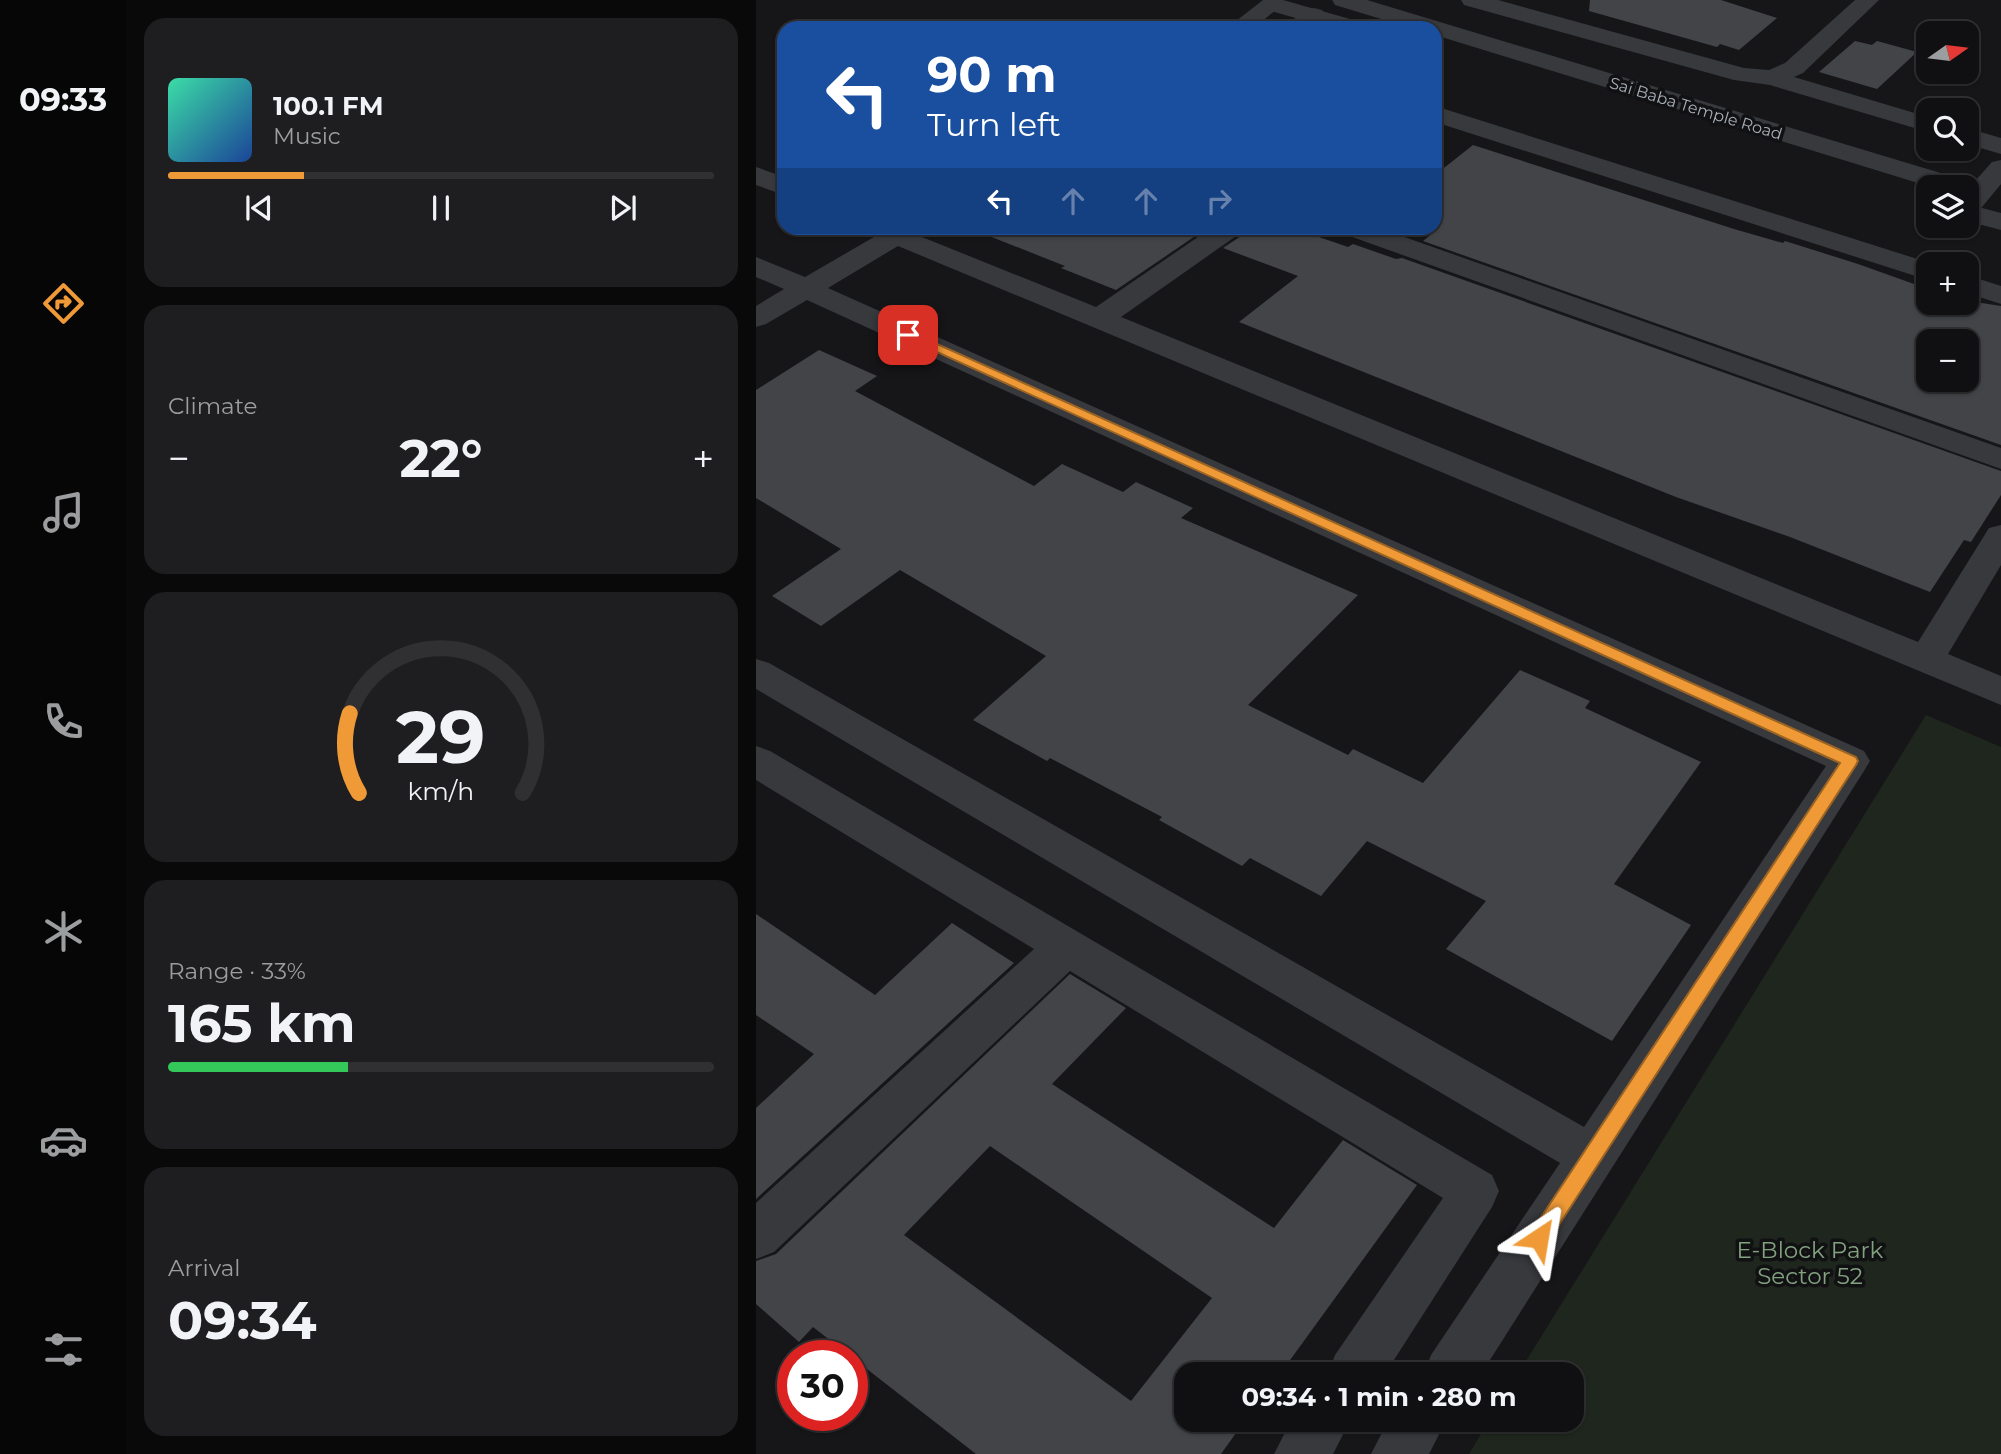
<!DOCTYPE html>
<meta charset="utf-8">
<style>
:root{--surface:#101012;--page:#1e1e20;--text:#f1f3f6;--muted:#9c9d9f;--line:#303032;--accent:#ef9a37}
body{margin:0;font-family:Montserrat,sans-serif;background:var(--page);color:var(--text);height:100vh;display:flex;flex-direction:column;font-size:26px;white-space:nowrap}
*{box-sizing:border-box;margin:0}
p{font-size:23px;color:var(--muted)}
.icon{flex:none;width:38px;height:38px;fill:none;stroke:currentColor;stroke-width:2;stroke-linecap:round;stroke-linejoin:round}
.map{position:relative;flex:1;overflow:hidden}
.details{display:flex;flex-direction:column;gap:18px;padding:18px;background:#09090a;width:630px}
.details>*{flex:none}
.top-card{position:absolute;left:21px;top:21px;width:665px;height:214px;border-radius:21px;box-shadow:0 2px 5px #0004,0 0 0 2px var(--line);background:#1a4fa0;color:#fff;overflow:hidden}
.needle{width:46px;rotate:76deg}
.controls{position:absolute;left:1160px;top:21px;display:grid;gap:14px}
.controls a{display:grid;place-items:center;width:63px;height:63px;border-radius:14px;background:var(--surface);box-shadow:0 2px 5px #0004,0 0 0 2px var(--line);font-size:35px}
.speed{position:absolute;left:21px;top:1340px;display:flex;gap:14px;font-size:35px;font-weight:700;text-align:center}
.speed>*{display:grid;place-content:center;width:91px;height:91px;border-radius:50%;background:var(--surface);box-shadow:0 2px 5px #0004,0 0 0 2px var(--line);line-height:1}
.speed .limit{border:10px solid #d22;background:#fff;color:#111}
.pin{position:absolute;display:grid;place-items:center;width:60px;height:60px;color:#fff;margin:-30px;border-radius:14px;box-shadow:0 4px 10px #0006}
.me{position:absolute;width:77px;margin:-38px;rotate:33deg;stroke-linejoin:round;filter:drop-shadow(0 0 5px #0008)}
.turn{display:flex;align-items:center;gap:24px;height:147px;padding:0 35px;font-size:32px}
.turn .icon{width:91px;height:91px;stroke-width:2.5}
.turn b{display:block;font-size:49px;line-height:60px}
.lanes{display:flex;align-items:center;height:66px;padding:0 35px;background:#0003;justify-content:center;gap:35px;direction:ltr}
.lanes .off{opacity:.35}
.big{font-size:52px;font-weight:700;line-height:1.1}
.details .card{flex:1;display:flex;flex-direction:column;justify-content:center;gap:10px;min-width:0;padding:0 24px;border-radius:21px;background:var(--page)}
.details .dial{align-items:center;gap:0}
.dial svg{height:182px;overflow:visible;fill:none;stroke:var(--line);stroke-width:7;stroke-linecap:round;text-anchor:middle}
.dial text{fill:var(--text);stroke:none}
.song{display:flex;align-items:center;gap:21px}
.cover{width:84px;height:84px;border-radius:10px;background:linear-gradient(135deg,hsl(160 70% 55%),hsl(220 70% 35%))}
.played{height:7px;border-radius:4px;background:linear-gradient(90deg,var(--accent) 25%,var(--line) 25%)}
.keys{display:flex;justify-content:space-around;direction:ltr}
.heat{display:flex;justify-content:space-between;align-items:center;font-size:38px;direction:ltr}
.charge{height:10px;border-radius:5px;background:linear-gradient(90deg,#34c759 33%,var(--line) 0)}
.trip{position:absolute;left:418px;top:1362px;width:410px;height:70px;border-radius:21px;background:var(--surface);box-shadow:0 2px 5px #0004,0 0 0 2px var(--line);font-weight:700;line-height:70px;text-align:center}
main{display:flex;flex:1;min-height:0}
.tab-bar{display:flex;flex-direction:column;width:126px;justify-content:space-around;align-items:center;background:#060607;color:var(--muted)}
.tab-bar .icon{width:49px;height:49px}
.tab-bar .current{color:var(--accent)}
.tab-bar b{font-size:32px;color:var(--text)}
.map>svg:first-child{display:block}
</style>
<main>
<nav class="tab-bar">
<b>09:33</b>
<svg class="icon current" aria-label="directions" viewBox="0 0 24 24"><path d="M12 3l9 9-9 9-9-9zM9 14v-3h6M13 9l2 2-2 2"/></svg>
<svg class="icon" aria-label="music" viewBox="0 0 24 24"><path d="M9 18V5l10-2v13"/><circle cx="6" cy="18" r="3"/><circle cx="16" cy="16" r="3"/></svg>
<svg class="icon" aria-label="phone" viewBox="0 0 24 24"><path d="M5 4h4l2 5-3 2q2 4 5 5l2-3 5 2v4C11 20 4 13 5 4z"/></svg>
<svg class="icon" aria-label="climate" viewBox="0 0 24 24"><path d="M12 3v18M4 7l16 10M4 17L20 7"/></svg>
<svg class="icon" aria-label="car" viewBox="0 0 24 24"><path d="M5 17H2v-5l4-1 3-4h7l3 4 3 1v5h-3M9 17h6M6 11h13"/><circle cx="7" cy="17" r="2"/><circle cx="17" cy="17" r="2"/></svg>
<svg class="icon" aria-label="filters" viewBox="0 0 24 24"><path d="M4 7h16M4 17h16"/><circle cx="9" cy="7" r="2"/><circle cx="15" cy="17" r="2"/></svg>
</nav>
<section class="details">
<div class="card">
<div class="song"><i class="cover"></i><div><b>100.1 FM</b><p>Music</p></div></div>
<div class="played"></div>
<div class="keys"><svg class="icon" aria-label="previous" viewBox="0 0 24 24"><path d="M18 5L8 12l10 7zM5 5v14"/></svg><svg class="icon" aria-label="pause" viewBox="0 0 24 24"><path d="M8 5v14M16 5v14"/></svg><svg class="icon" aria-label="next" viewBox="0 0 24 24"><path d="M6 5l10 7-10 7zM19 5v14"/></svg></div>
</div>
<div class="card"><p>Climate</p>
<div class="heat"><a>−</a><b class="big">22°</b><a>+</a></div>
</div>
<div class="card dial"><svg viewBox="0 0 100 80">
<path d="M14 69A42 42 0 1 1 86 69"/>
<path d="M14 69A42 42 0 0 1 10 34" stroke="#ef9a37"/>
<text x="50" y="56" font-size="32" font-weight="700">29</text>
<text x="50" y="72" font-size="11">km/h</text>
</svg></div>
<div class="card"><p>Range · 33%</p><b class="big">165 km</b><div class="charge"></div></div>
<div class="card"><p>Arrival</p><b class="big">09:34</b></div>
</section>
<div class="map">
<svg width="1245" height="1454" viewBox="0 0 1245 1454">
<rect width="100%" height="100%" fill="#161618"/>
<path fill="#1e261e" d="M1170 715 1245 747V1454H713L734 1419H816V1374H762Z"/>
<path fill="#424448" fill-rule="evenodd" d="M834 0H965L1021 18 983 50 964 44 961 47 833 11Z
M1099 41 1116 45 1121 41 1161 52 1121 89 1063 72Z
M717 145 978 229 1027 243 1029 241 1102 264 1172 289V303L1213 301 1245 306V445L667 241 679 231V175ZM1172 341H1211V380H1172Z
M218 228H451L360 290 305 268 309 266 218 230Z
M489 228H537L592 247 597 244 640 259 646 258 1245 471V495L1215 542 1208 540 1174 592 1034 537 920 497 483 322 542 276 467 248 485 236Z
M63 350 121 376 99 391 278 486 306 464 367 492 380 482 437 508 425 518 602 595 492 705 592 755 597 749 667 783 764 670 834 701 829 708 945 762 858 884 935 925 856 1041 690 949 730 901 611 841 565 896 494 858 486 866 403 820 406 817 294 758 291 761 217 720 290 656 144 570 65 626 16 596 85 549 0 498V390Z
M0 914 119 995 196 923 258 963 0 1199V1108L58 1054 0 1015Z
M314 974 370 1008 296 1084 518 1228 587 1140 661 1185 524 1374H430V1419H490L465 1454H220L57 1327 43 1342 0 1304V1261L20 1254ZM234 1146 456 1298 375 1401 148 1235Z"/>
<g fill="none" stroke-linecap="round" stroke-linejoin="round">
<path fill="#37393d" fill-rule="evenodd" d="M507 0H525L527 4 498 28H471Z
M705 0H742L988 68 1013 70 1029 63 1099 0H1123L1047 73 1038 77 1172 117V132L1014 85 978 80 708 5Z
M558 8 566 10 570 15 554 28H526L550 10Z
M679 106 1177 264H1172V280L679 122Z
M1211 128 1245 138V154L1211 144Z
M1245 160V184L1221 213 1211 215V190L1236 162Z
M0 167 28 177V195L0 185Z
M108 228H166L161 235 340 307 455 228H486L483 234 365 317 1162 642 1233 528 1245 525V565L1192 654 1245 676V705L142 246 72 288 1108 751 1114 761 1108 771 725 1374H668L675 1355 804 1163 0 689V659L13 663 828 1127 1070 766 51 300 10 324 0 327V306L28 289 0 277V257L49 277 118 237 111 234Z
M584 228H623L1245 448V469L588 234Z
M1211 275 1245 286V304L1211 293Z
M0 746 14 751 736 1175 743 1191 736 1207 629 1374H572L579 1355 687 1198 314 971 18 1252 0 1259V1203L278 949 0 780Z
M536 1419H595L577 1454H518Z
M633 1419H691L673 1454H615Z"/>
<path fill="#37393d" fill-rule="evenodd" d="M507 0H527L608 23 612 28H575L508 9 505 4Z
M576 0H611L1211 181 1215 187 1211 193V187H1175L679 35V28H655L579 5Z
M1211 204 1245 213V230L1211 221Z"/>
</g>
<path fill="#ef9a37" stroke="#9b6424" stroke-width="2" d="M152 331 1100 757 1102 761 1100 765 790 1245 783 1248 776 1245 773 1238 776 1231 1084 763 148 337 146 335Z"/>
<g text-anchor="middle" stroke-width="7" stroke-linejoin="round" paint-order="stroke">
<g font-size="16" fill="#a8afb8" stroke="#111113">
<text transform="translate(940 108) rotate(17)" y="6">Sai Baba Temple Road</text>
</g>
<g font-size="23" fill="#82a27f" stroke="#111113">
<text x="1054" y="1258">E-Block Park<tspan x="1054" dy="26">Sector 52</tspan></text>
</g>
</g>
</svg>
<div class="controls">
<a><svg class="needle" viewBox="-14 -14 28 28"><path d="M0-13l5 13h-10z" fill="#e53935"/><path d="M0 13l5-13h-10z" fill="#9c9d9f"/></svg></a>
<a><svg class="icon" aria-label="search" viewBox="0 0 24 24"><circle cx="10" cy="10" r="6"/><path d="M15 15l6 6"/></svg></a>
<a><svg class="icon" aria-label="layers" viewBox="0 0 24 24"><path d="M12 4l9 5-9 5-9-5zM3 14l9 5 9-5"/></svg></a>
<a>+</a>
<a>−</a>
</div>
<div class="speed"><div class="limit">30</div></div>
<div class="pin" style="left:152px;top:335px;background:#d93025"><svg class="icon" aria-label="arrive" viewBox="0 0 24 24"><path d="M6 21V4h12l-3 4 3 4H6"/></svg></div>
<svg class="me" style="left:783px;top:1238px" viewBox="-20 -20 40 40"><path d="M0-17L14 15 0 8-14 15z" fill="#ef9a37" stroke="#fff" stroke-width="4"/></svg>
<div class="trip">09:34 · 1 min · 280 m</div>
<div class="top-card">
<div class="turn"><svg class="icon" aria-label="left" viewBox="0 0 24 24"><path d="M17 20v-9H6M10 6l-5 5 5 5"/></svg><div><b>90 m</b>Turn left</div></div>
<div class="lanes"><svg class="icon" aria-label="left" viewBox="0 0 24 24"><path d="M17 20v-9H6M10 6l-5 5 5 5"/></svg><svg class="icon off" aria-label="ahead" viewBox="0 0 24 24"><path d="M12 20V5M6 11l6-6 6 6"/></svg><svg class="icon off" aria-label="ahead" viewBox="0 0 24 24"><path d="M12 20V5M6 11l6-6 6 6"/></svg><svg class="icon off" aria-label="right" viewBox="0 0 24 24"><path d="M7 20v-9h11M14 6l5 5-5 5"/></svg></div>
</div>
</div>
</main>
